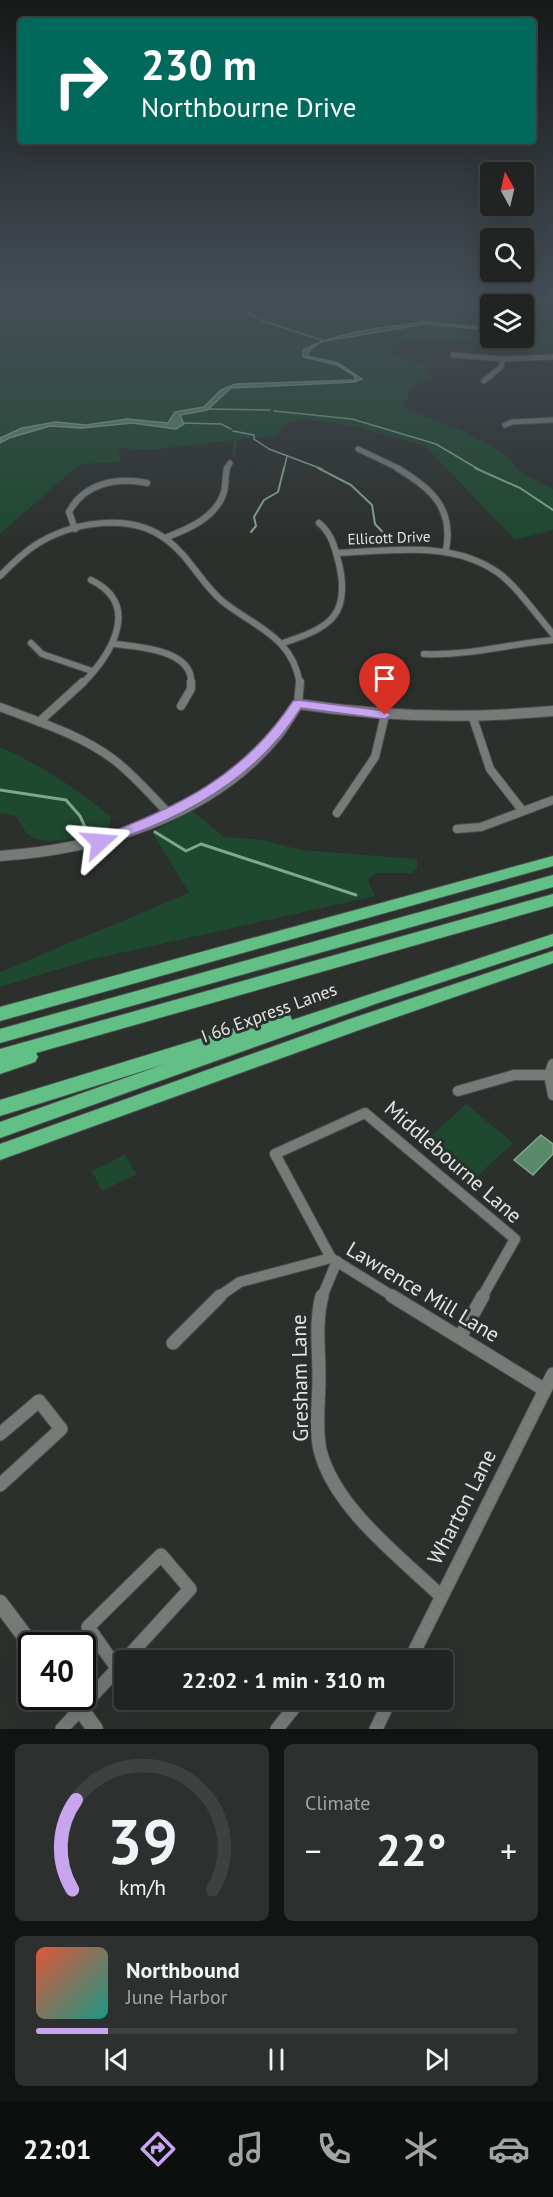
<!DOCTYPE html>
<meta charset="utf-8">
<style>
:root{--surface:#212422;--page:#2d302f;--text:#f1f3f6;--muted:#a2a4a5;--line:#3e4140;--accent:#c7a6ef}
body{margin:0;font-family:"PT Sans",sans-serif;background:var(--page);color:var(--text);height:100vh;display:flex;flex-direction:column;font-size:22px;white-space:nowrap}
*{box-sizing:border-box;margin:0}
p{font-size:20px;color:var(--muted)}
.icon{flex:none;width:33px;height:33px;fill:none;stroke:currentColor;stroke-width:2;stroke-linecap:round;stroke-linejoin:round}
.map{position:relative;height:1729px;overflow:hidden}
.drawer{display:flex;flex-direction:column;gap:15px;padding:15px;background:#121413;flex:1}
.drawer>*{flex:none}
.guide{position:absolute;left:18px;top:18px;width:518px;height:126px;border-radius:6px;box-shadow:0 6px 24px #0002,0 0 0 2px var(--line);background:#00695c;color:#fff;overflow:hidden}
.needle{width:39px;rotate:352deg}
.tools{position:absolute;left:480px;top:162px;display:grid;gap:12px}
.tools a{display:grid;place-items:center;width:54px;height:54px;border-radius:6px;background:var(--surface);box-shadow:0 6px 24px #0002,0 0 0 2px var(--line);font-size:30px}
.speed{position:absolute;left:18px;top:1632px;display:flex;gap:12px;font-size:30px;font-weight:700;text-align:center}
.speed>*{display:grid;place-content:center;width:78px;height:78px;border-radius:50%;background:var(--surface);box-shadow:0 6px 24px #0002,0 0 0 2px var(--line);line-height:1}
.speed .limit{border:3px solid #111;border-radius:9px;background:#fff;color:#111}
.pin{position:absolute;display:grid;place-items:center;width:51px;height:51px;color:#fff;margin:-62px -26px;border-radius:50% 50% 50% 0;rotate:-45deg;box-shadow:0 0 6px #0007}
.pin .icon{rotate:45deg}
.me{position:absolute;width:66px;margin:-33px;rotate:71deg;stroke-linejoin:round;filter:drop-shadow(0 0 4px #0008)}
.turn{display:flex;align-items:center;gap:21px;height:126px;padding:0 24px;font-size:27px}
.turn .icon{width:78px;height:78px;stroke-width:2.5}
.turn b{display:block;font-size:42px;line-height:51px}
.big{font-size:45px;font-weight:700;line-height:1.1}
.drawer .card{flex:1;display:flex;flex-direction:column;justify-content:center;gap:9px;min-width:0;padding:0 21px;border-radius:9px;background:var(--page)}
.drawer .dial{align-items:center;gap:0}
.dial svg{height:156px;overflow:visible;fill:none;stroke:var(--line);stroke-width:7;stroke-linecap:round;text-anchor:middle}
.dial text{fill:var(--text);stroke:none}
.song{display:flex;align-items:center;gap:18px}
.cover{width:72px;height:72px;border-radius:9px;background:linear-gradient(135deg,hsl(10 70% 55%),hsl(170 70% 35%))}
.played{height:6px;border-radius:3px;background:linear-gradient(90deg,var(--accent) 15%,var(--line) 15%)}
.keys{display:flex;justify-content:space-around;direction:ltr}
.heat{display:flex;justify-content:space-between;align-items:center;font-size:33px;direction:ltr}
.drawer .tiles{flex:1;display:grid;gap:15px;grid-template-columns:1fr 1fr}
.card:last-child{grid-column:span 2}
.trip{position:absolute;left:114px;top:1650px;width:339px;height:60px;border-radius:6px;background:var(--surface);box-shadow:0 6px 24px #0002,0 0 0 2px var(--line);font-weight:700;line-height:60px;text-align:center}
.dock{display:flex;height:96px;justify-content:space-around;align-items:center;background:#0d0e0e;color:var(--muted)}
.dock .icon{width:42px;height:42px}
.dock .current{color:var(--accent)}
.dock b{font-size:27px;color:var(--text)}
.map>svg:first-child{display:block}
</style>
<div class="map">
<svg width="553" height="1729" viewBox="0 0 553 1729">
<rect width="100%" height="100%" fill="#2c302d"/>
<path fill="#1e482f" d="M0 299H493L500 304H490V338H524V307L533 305 530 300 553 299V355L535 356 526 350C482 343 434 330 391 345L390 349 396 356 420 362 433 375 414 384 403 405 404 408 465 432 502 452 520 471 553 490V530L515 540 425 446 362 428 330 422 302 419 282 425 278 435 238 440 235 456H232L233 440 150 450 118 448 121 462 80 464 0 534Z
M0 747C42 766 76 788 111 817L108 829C87 834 50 849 29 835 24 832 20 821 16 816L0 813Z
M192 811 224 837 263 840 301 850 417 859V868L412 873H376L369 878V883L375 896 85 961 0 987V972L189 893 152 832Z
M466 1104 513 1143 475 1178 428 1139Z
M125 1155 136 1174 102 1191 92 1171Z"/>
<path fill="#598a6a" stroke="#82a58e" stroke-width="1.5" d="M422 322 490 328V330L425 324 320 342 311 349 307 356 338 363 362 379 355 382 231 388 207 410 180 415 184 424 176 429 132 423 82 428 50 426 9 438 0 443V438L22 428 56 422 86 425 127 419 168 423 175 412 204 407 221 390 236 384 356 380 354 375 337 365 303 357V350C339 331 382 328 422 322Z
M541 1135 553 1144V1154L533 1175 514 1160Z"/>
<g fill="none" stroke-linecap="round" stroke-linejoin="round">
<path stroke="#82a58e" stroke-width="1.5" d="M248 313 263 321 322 340
M207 409 270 410
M274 411 352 419 436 444 478 469
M183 423 221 424 231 429
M233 431 254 435V439L269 449 322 469
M284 469 287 456"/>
<path stroke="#82a58e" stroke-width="2" d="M318 468 351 485 372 505 375 524 389 539
M475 468 520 488 553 510
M251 532 256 526 254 517 264 500 278 492 284 468"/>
<path stroke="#82a58e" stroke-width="3" d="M0 790 66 800 80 816 86 829
M155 832 186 851 201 844 356 895"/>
<defs>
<path id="minor-far4" d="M453 355 503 359 553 357
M484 381 501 367 503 359
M505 425 512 422 553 420
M358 449 400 469
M227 469 230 463"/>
<path id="minor-far3" d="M397 468C431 488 454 508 446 550
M75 529 69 512C84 483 117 477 147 483
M165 538C188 529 216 518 224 492 226 484 225 476 227 468
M336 553C390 551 451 540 497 572 515 584 538 617 553 634
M0 576C13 563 26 550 42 541 78 521 133 513 167 540 189 556 201 583 222 601 256 628 292 636 300 684
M31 643 42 654 92 671
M283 643C329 628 351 616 339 564 335 548 332 534 319 523
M115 644C139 647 194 650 191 684
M424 654C467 656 510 644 553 640
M82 684C110 656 143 605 91 580"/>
<path id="minor-far2" d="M298 704 300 682
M181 706 191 689V682
M0 707C39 722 79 734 113 759 134 775 151 795 169 814
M473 718 490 769 522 810
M39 722 83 682
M337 813 375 757 385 715
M457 829 481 827 553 800"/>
<path id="minor-far1" d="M553 1064 549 1075 553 1095
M458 1091 514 1075H549
M331 1258 275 1154 365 1113 515 1239 482 1297
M218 1297 240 1282 331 1258 394 1297
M322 1297 337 1261"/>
<path id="minor" d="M322 1296C315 1322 319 1350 319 1377 319 1401 315 1427 320 1450 334 1507 400 1557 441 1596
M392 1296 545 1390
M460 1337 483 1296
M173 1343 220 1296
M0 1434 39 1401 61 1429 0 1485
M410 1660 553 1374
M62 1729 190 1589 161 1555 88 1627 117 1668
M277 1729 300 1700
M376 1729 390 1700"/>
<path id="tertiary-far1" d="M0 856C99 849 209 817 275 738 284 728 291 715 298 704 383 717 467 719 553 711"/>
<path id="tertiary" d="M0 1603 32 1646
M71 1696 95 1729"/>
<path id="motorway" d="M553 856V866L0 1021V1007Z
M553 875V887L0 1043V1029Z
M553 894V906L36 1053 38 1057 35 1062 0 1074V1049Z
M553 934V946L378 1003 0 1138V1122L165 1064 0 1116V1100L284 1013 290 1015 292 1020Z
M553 951V963L362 1029 0 1160V1144L350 1019Z"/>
</defs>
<use href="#minor-far4" stroke="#4a4d4b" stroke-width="7"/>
<use href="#minor-far3" stroke="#4a4d4b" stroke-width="8"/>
<use href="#minor-far2" stroke="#4a4d4b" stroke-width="10"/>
<use href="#minor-far1" stroke="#4a4d4b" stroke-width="12"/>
<use href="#minor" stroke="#4a4d4b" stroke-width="15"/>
<use href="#tertiary-far1" stroke="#4a4d4b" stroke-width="12"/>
<use href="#tertiary" stroke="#4a4d4b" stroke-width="18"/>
<use href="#motorway" stroke="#4a4d4b" stroke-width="2"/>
<use href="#minor-far4" stroke="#767b78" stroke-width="5"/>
<use href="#minor-far3" stroke="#767b78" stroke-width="6"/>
<use href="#minor-far2" stroke="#767b78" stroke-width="8"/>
<use href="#minor-far1" stroke="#767b78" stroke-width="10"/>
<use href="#minor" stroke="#767b78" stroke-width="13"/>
<use href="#tertiary-far1" stroke="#767b78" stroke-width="10"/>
<use href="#tertiary" stroke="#767b78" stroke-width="16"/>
<use href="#motorway" fill="#62c086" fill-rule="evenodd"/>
</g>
<linearGradient id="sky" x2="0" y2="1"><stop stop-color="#181a19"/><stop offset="0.55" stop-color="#454e57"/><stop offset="1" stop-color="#454e57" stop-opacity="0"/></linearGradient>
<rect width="553" height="541" fill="url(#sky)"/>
<path fill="#c7a6ef" stroke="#816c9b" stroke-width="1.5" d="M298 700 385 711 391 715 385 719 301 708C262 770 198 810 130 835 120 839 106 848 95 845V838C177 808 244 776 293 701Z"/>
<g text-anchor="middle" stroke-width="6" stroke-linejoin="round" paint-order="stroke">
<g font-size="15" fill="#e2e5e3" stroke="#2c302d">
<text transform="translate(389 538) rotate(-2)" y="5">Ellicott Drive</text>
</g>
<g font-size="18" fill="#e2e5e3" stroke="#2c302d">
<text transform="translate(269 1013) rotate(-20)" y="6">I 66 Express Lanes</text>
</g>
<g font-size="21" fill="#e2e5e3" stroke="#2c302d">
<text transform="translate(453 1162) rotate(41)" y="7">Middlebourne Lane</text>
<text transform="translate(423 1292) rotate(31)" y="7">Lawrence Mill Lane</text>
<text transform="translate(300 1378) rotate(-91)" y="7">Gresham Lane</text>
<text transform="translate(462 1507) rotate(-63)" y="7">Wharton Lane</text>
</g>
</g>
</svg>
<div class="tools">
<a><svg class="needle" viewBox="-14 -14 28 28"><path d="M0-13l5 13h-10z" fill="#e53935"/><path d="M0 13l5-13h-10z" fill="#a2a4a5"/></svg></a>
<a><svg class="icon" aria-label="search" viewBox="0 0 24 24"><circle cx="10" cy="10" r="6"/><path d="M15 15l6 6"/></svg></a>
<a><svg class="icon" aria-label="layers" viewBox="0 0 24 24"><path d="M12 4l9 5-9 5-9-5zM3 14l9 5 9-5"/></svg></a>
</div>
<div class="speed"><div class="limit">40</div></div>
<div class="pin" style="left:385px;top:715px;background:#d93025"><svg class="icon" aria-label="arrive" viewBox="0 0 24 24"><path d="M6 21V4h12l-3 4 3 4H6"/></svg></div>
<svg class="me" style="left:100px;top:842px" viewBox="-20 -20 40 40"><path d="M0-17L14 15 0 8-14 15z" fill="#c7a6ef" stroke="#fff" stroke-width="4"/></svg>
<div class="trip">22:02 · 1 min · 310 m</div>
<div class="guide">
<div class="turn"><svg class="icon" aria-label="right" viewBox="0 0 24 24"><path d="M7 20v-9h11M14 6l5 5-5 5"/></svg><div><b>230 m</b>Northbourne Drive</div></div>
</div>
</div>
<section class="drawer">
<div class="tiles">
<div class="card dial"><svg viewBox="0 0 100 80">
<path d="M14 69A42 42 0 1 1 86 69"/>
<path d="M14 69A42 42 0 0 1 16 23" stroke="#c7a6ef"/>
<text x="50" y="56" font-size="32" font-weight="700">39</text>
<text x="50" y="72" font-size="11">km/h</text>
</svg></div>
<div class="card"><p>Climate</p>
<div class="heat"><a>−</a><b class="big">22°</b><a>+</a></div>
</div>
<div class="card">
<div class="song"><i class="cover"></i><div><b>Northbound</b><p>June Harbor</p></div></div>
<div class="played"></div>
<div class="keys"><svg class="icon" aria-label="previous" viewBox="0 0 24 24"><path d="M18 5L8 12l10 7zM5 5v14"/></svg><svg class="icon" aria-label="pause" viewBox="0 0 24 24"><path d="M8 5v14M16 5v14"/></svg><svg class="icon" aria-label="next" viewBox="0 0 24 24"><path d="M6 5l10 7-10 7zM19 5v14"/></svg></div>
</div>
</div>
</section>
<nav class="dock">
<b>22:01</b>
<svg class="icon current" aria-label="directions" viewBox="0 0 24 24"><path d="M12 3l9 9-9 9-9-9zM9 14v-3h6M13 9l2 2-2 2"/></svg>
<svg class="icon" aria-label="music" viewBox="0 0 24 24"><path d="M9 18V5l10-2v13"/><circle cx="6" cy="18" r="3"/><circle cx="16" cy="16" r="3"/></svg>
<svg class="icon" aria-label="phone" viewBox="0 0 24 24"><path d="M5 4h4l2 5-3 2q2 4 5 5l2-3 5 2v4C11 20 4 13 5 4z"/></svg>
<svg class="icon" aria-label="climate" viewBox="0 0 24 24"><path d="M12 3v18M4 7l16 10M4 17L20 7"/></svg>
<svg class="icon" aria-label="car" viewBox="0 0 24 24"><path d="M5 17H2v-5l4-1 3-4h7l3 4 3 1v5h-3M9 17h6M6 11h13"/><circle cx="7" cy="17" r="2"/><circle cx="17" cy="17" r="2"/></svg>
</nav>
